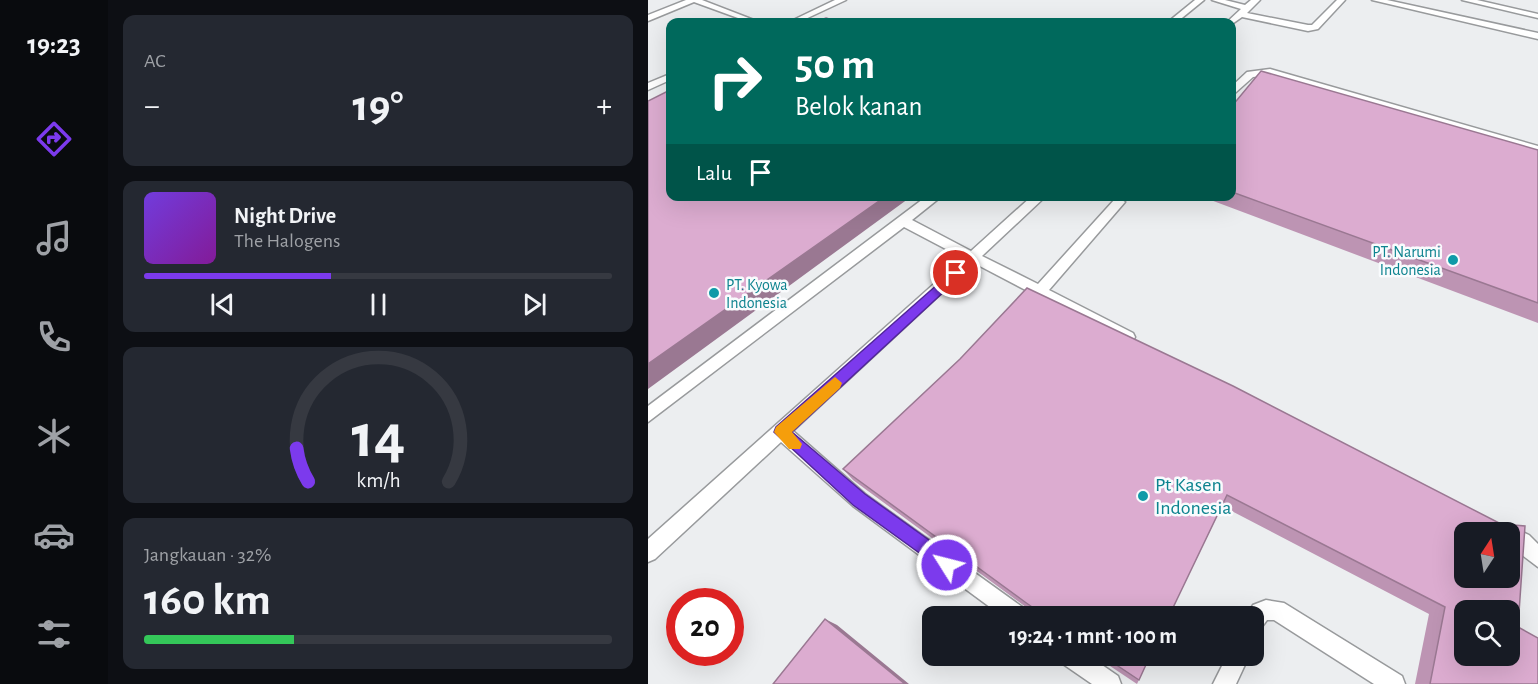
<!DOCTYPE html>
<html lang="id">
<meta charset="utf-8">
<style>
:root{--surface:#171b24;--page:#242831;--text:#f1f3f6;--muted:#9ea1a6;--line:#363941;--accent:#7c3aed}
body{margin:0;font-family:"Alegreya Sans",sans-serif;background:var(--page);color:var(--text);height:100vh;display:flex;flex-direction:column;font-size:22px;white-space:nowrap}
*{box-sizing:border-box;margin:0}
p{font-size:20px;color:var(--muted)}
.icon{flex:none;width:33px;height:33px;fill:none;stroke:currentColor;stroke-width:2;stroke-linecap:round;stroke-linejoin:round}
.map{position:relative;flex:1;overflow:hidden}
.details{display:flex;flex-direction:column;gap:15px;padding:15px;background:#0d0f14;width:540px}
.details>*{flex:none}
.hud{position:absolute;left:18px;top:18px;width:570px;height:183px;border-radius:12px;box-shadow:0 6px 24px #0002;background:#00695c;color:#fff;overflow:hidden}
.needle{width:39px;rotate:12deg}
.fabs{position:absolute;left:806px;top:522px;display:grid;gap:12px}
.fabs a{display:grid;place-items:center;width:66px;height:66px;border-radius:12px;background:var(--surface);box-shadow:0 6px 24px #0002;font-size:30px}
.speed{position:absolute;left:18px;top:588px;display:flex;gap:12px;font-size:30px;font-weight:700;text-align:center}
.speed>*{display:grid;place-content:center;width:78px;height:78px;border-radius:50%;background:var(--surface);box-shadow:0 6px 24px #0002;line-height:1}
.speed .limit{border:9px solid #d22;background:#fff;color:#111}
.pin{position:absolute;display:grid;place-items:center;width:51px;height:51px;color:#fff;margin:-26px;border:3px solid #fff;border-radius:50%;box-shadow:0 2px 6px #0007}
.me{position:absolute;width:66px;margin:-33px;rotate:306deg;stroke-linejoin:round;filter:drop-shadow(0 0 4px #0008)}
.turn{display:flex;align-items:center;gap:21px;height:126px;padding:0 30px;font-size:27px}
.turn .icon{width:78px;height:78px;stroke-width:2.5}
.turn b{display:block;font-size:42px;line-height:51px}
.then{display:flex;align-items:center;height:57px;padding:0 30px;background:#0003;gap:12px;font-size:22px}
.big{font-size:45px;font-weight:700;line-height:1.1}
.details .tile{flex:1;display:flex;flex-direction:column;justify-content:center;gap:9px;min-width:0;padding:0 21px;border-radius:12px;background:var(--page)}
.details .dial{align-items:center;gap:0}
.dial svg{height:156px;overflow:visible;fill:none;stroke:var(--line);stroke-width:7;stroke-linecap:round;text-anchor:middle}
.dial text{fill:var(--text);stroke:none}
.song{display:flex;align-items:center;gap:18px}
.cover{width:72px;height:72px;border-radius:9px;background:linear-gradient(135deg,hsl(260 70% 55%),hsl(290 70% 35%))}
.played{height:6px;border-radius:3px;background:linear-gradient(90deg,var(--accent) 40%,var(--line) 40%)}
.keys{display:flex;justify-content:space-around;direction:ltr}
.heat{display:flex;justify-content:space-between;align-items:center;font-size:33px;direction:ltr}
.charge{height:9px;border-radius:4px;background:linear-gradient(90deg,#34c759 32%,var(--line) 0)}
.trip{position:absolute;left:274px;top:606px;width:342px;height:60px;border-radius:12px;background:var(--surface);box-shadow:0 6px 24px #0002;font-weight:700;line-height:60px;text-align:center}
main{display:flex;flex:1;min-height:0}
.menu{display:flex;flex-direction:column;width:108px;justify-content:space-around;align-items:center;background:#090b0e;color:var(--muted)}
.menu .icon{width:42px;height:42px}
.menu .current{color:var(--accent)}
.menu b{font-size:27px;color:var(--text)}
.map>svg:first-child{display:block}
</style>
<main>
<nav class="menu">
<b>19:23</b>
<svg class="icon current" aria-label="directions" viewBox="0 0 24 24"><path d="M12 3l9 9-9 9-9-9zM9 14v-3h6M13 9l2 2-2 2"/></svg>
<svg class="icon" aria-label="music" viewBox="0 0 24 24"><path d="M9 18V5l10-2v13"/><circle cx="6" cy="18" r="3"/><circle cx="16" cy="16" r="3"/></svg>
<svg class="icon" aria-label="phone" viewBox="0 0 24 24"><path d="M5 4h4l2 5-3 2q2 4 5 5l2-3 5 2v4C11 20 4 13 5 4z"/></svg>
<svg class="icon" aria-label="climate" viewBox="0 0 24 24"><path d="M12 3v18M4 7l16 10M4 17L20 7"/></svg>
<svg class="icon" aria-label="car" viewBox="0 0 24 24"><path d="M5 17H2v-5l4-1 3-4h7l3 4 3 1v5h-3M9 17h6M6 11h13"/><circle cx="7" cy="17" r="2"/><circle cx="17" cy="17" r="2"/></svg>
<svg class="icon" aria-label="filters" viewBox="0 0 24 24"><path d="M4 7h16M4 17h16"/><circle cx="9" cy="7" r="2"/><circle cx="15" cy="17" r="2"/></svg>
</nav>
<section class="details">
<div class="tile"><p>AC</p>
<div class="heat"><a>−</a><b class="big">19°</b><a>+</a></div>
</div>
<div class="tile">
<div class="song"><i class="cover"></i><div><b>Night Drive</b><p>The Halogens</p></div></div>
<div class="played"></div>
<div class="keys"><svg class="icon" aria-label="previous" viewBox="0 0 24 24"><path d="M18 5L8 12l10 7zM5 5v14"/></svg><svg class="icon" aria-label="pause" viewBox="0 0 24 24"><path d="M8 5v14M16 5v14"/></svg><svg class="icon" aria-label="next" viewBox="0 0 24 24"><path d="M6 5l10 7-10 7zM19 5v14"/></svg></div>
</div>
<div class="tile dial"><svg viewBox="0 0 100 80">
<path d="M14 69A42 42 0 1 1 86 69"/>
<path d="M14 69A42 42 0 0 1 8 52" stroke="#7c3aed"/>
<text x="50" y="56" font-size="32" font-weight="700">14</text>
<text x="50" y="72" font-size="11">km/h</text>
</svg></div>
<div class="tile"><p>Jangkauan · 32%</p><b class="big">160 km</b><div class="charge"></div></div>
</section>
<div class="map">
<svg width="890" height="684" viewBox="0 0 890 684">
<rect width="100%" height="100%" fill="#eceef0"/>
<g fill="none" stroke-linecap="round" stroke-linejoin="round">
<defs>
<path id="service" d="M38 0H54L111 22H101L46 2 0 21V15Z
M187 0H198L151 22H141Z
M547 0H556L529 22H520Z
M564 0H577L597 5 603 0H612L599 13 660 25H664L689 0H697L670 29 660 31 594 17 584 24 579 22 593 9Z
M724 0H739L890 33V39Z
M814 0H829L890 14V18Z
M622 69 890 146V152L622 75 605 77 587 93 584 94V86L599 72Z
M22 74V80L0 90V83Z
M279 196H294L264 220 323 251 384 196H398L334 256 390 284 467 199 471 198 477 202 401 290 485 333 487 337 485 341H475L326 263 145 431 217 494 377 609 380 616H354L205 506 133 442 7 559 0 562V539L315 258 256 227 0 422V406Z
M861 526 881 535 890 544V567L861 545V532H853L854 528Z
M618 600 636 603 754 676 757 684H726L626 620H619L613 628 606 631V616H598L605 605Z
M412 656H441L470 676 473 684H444L415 664Z
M579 656H601L588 684H565Z"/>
</defs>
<use href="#service" stroke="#989a9c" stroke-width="3"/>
<use href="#service" fill="#fff" fill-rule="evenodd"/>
</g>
<path fill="#bd94b3" d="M584 106 890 150V323L552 196H584Z
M312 359 870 627 890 684H767L781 614 574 506 521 616H390L205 480 195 469Z
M447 656H502L489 684Z"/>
<path fill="#9a7892" d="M238 196H264L0 389V364Z
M177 619 189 625 261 684H257Z"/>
<path fill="#dcacd0" stroke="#9a7892" stroke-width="1.5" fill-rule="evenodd" d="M178 18 191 22H167Z
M613 71 890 150V303L584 192V106Z
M22 90V196H238L0 364V101Z
M379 288 585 386 853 524 877 526 870 627 890 638V684H782L797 607 579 495 521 616H397L377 602 195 469 312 359ZM816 532H861V578H816ZM816 610H861V656H816Z
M177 619 257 684H125Z
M455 656H502L491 680Z"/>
<path fill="#7c3aed" stroke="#51269a" stroke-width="1.5" d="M308 268 313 270V276L144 432 217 494 306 558 308 565 306 571 299 573 205 505 126 432 128 427Z"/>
<path fill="#f59e0b" d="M187 377 194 383 192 388 144 432 154 444 152 449H141L126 432 128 427Z"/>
<g fill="#0f9aa8" stroke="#f9fbfd" stroke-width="2">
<circle cx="805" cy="260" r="6"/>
<circle cx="66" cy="293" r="6"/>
<circle cx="495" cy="496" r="6"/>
</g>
<g text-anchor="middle" stroke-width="5" stroke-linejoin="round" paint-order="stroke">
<g font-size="16" fill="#0d838f" stroke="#f9fbfd" text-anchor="end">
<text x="793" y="257">PT. Narumi<tspan x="793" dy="18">Indonesia</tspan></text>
<text x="78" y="290" text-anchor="start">PT. Kyowa<tspan x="78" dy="18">Indonesia</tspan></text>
</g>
<g font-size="20" fill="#0d838f" stroke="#f9fbfd" text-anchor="start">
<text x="507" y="491">Pt Kasen<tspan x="507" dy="23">Indonesia</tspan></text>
</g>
</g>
</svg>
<div class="fabs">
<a><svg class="needle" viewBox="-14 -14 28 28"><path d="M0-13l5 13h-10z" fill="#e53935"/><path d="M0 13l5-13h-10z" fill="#9ea1a6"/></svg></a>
<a><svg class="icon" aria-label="search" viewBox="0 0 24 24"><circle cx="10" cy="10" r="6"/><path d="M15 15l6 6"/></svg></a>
</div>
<div class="speed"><div class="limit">20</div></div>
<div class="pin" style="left:308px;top:273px;background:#d93025"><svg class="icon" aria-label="arrive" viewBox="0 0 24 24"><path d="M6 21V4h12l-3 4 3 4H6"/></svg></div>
<svg class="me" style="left:299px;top:565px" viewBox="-20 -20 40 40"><circle r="17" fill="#7c3aed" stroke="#fff" stroke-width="3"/><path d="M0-11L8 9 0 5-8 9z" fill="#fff"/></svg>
<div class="trip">19:24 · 1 mnt · 100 m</div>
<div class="hud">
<div class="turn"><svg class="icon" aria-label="right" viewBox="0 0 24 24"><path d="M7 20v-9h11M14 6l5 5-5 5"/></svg><div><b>50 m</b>Belok kanan</div></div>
<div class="then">Lalu<svg class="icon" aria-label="arrive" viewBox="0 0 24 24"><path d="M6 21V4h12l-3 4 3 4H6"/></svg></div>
</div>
</div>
</main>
